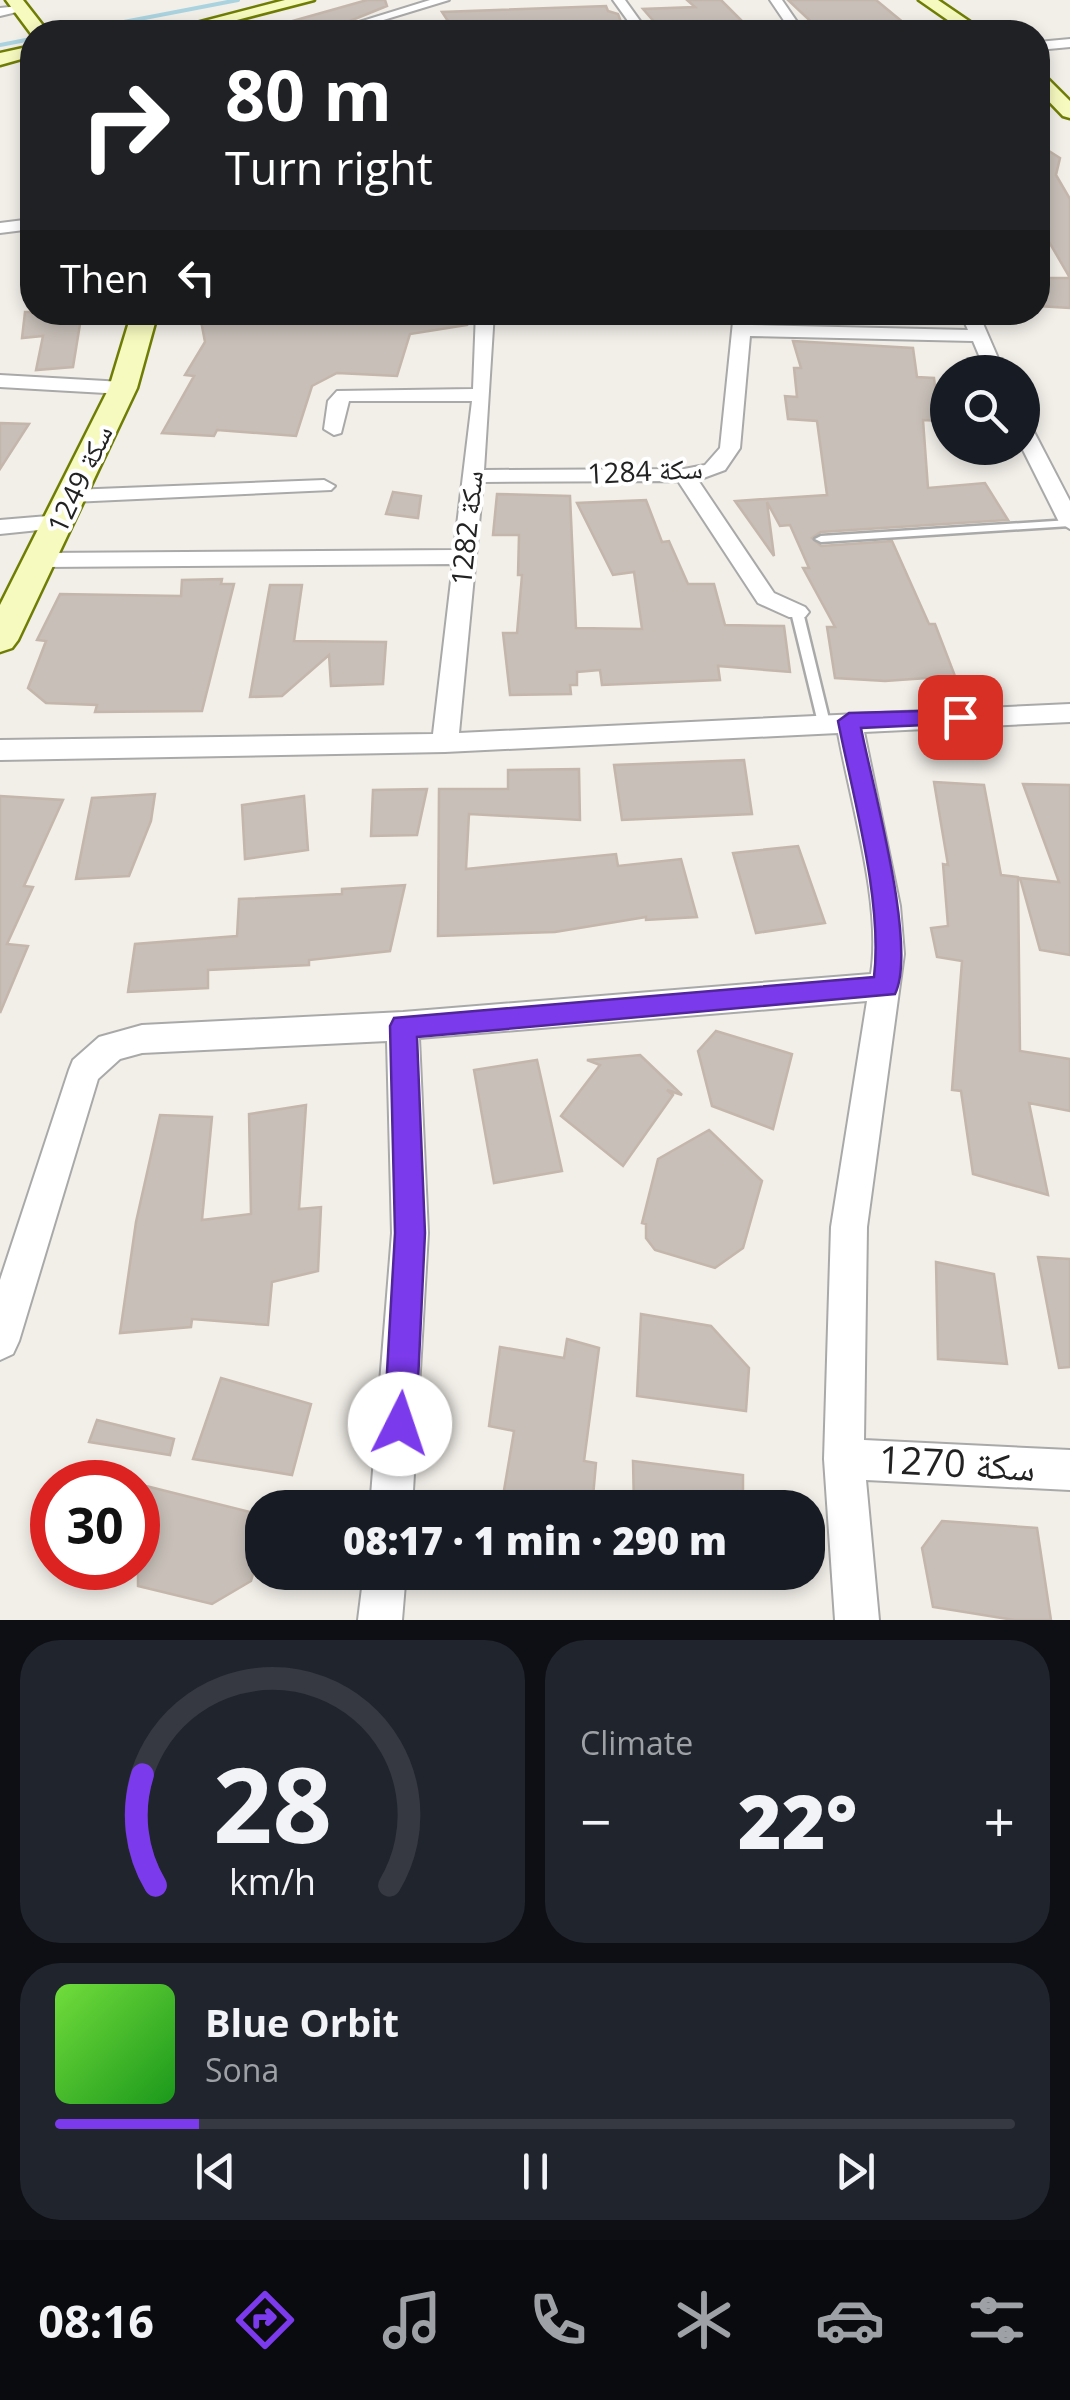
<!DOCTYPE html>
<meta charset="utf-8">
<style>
:root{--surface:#171b24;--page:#20242c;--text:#f1f3f6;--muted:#9ea1a6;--line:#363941;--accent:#7c3aed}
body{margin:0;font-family:"Open Sans","Noto Naskh Arabic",sans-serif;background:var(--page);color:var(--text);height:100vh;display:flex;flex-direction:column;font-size:38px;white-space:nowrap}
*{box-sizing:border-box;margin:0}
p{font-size:32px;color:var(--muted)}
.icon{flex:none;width:55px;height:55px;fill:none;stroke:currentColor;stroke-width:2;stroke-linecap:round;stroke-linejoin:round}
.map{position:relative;height:1620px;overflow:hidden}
.panel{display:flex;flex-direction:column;gap:20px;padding:20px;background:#0d0f14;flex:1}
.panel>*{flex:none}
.banner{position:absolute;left:20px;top:20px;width:1030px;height:305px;border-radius:40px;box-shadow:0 5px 15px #0003;background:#202124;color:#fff;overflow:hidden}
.buttons{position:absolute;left:930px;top:355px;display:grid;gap:20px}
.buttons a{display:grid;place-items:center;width:110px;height:110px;border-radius:50%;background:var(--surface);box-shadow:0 5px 15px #0003;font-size:50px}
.speed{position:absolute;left:30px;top:1460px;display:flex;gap:20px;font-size:50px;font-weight:700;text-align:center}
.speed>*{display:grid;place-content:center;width:130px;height:130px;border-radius:50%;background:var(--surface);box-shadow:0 5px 15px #0003;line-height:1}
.speed .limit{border:15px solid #d22;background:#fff;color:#111}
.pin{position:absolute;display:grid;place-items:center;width:85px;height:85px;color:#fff;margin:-42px;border-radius:20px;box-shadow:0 5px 15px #0006}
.me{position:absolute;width:110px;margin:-55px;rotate:4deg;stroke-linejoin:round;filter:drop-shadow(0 0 8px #0008)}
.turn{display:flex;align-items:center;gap:35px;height:210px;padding:0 40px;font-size:45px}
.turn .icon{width:130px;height:130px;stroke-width:2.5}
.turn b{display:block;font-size:70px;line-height:85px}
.then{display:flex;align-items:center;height:95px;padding:0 40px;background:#0003;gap:20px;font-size:38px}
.big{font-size:75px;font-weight:800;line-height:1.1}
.panel .widget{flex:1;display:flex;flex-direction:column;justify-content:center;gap:15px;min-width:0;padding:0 35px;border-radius:40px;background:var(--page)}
.panel .dial{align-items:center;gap:0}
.dial svg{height:260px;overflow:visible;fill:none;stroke:var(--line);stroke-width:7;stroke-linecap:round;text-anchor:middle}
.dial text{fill:var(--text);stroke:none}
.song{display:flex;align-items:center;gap:30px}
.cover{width:120px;height:120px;border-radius:15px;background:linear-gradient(135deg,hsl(100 70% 55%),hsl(120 70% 35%))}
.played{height:10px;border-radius:5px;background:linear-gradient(90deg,var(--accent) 15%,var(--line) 15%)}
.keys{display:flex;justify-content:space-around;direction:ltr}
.heat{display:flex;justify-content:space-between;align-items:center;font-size:55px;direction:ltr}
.panel .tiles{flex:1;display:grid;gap:20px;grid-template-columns:1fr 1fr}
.widget:last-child{grid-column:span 2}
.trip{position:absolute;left:245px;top:1490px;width:580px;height:100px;border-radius:40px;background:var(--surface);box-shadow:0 5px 15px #0003;font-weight:800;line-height:100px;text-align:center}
.tab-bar{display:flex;height:160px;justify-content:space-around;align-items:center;background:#090b0e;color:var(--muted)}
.tab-bar .icon{width:70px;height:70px}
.tab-bar .current{color:var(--accent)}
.tab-bar b{font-size:45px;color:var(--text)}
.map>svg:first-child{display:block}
</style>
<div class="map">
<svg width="1070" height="1620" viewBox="0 0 1070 1620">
<rect width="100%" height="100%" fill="#f2efe9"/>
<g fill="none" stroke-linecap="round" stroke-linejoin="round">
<path stroke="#aad3df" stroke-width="4" d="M77 31 238 0
M0 45 26 40"/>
</g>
<path fill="#c7bfb8" stroke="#c4b6ab" stroke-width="2.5" d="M367 0H385L387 6 323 32H276L275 26Z
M687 0H721L746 25 663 32 643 9 695 7Z
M788 0H876L910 28H903L908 32H822Z
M606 6 608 11 618 14 625 32H567L564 29 455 32 442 12Z
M1038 144 1060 158 1056 175 1070 199V278L1038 223Z
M1038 278H1070V308L1038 306Z
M25 312H82L73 367 36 370 43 336 22 338Z
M327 312H466L467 325 410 334 397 376 337 373 312 386 296 436 217 430 214 436 162 433 194 376 185 375 205 342 201 321 284 316V319Z
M793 341 913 348 917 377 934 378 939 421 923 420 928 488 985 483 1008 520 821 532 812 538 821 546 892 541 929 624H935L955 676 885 681 835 678 827 627H835L803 568H809L790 525 780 526 767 502 774 556 735 501 827 495 817 421 788 419 785 396 797 397 794 368H801Z
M0 423 29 424 0 469Z
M393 492 421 496 418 518 386 514Z
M497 494 570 496 576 628 642 629 634 572 613 575 577 503 646 500 662 542 669 541 688 584H714L725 625 784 626 790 672 718 666 720 680 602 685 600 670 577 672V685H570L571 694 510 695 503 633H517L522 575H518L519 535H493Z
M222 579 221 584H234L202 711 95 712 97 705 46 703 28 688 46 641 37 640 60 594 181 596 182 580Z
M270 585H302L294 641 386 642 383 684 331 686 329 655 282 696 250 697Z
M744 760 752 814 622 820 614 765Z
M579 769 580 820 469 814 466 869 616 854 618 866 681 859 697 917 646 920V917L555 932 438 936 439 789H508V770Z
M934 782 984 785 1001 875 1018 877 1020 1051 1070 1059V1111L1029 1103 1048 1195 973 1174 961 1091 952 1090 962 961 937 957 931 928 948 926 943 864 948 865Z
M1023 784 1070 785V955L1040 950 1020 878 1059 882Z
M427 789 417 835 371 836 373 790Z
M155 794 151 821 129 876 76 879 92 798Z
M0 796 63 800 24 886 33 887 7 944 28 946 0 1013Z
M304 796 308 850 245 859 242 805Z
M798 846 825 923 756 933 733 853Z
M405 885 390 951 309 960V965L208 970V988L128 992 135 944 237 936 239 899 342 894V889Z
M716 1031 792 1054 773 1129 712 1106 698 1051Z
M640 1055 682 1095 667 1090 673 1095 623 1166 561 1116 600 1065 587 1060Z
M537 1060 562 1171 494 1183 474 1070Z
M306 1105 299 1209 321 1207 318 1271 272 1282 268 1325 192 1319 191 1327 120 1333 136 1222 160 1115 212 1117 202 1220 251 1214 249 1114Z
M709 1130 762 1181 743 1248 715 1268 655 1250 646 1238V1224L642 1223 658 1159Z
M1038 1257 1070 1259V1367L1059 1368Z
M936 1262 994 1274 1007 1364 938 1359Z
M641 1314 711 1326 749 1368 746 1411 637 1396Z
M567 1339 599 1348 584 1461 596 1463 592 1508H501L514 1431 489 1426 500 1347 564 1358Z
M221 1378 311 1404 292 1475 193 1459Z
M97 1420 174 1439 170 1455 89 1442Z
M633 1461 743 1475V1508H634Z
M138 1484 262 1515V1542L251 1581 212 1604 138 1586Z
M942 1521 1037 1528 1051 1620H1014L933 1607 922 1548Z"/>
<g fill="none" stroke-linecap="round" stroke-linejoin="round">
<defs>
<path id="lane" d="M1070 520V526L821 542 815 539 821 536Z
M797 608 803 612 830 723 824 728 818 723 791 612Z"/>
<path id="street" d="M430 0H449L344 32H327Z
M613 0H625L648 32H636Z
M770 0H782L804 32H748L754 28H789Z
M0 8 19 6 25 10 0 16Z
M1070 39V47L1038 50V42Z
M32 219V229L0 233V223Z
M476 312H494L484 470 684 469 705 465 720 448 734 312H752L751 325 968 330 960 312H978L1004 372H986L973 341 750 336 740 448 725 470 698 480 774 593 805 607 809 612 805 617H789L758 603 678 481 483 482 459 733 1070 704V722L864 732 900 906 904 954 867 1227 864 1440 1070 1450V1490L866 1480 879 1620H835L824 1459 831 1227 867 1001 419 1038 428 1233 412 1508H370L392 1233 387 1041 142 1053 120 1059 98 1079 19 1341 13 1354 0 1360V1280L69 1070 73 1060 99 1037 142 1025 403 1012 871 974C882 905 851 804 838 733L445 752 0 760V740L433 734 453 564 42 567 31 560 42 553 454 550 472 401H349L341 433 334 435 324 429 328 401 337 391 473 389Z
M0 375 123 382 133 388 123 394 0 387Z
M1022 422 1032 428 1070 501V529L1059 522 1022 448Z
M324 480 335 486 331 490 72 502 61 496 72 490Z
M60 515 68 517 71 522 68 527 0 534V520Z
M364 1572H406L402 1620H358Z"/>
<path id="secondary" d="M6 0H23L48 32 32 35Z
M285 0H314L191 32H162Z
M919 0H938L985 32H965Z
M32 46V56L0 65V53Z
M1038 74 1045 76 1070 101V118L1063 116 1038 90Z
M132 312H158L137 388 18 640 12 648 0 652V605L109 388Z"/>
</defs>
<use href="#lane" stroke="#a9a9a9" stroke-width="5"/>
<use href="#street" stroke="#a9a9a9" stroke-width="4"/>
<use href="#secondary" stroke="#707d05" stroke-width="5"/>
<use href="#lane" fill="#fff" fill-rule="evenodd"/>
<use href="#street" fill="#fff" fill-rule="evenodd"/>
<use href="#secondary" fill="#f7fabf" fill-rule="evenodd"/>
</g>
<path fill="#7c3aed" stroke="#51269a" stroke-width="2.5" d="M960 710 967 712 970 717 967 723 861 728C872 785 918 947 895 994L417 1037 425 1233 416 1424 412 1436 400 1441 388 1436 384 1424 395 1233 390 1026 394 1018 874 977C883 901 853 797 838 721L849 713Z"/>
<g text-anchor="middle" stroke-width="8" stroke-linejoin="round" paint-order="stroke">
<g font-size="28" fill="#222" stroke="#fff">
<text transform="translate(645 471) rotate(-3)" y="10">سكة 1284</text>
<text transform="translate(80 479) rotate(-65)" y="10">سكة 1249</text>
<text transform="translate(467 528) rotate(-84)" y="10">سكة 1282</text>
</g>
<g font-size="38" fill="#222" stroke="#fff">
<text transform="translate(957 1464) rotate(3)" y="13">سكة 1270</text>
</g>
</g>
</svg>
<div class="buttons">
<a><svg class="icon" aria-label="search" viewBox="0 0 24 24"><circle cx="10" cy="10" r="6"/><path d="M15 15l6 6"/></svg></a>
</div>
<div class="speed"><div class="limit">30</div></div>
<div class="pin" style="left:960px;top:717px;background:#d93025"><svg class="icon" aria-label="arrive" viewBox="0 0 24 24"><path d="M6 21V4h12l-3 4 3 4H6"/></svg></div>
<svg class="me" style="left:400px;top:1424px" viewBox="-20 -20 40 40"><circle r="19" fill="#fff"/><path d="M0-13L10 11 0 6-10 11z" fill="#7c3aed"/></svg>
<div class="trip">08:17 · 1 min · 290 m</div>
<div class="banner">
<div class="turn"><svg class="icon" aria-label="right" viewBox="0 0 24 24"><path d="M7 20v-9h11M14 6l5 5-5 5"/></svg><div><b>80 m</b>Turn right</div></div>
<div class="then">Then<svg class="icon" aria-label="left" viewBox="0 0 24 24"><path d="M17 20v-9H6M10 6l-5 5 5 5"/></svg></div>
</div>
</div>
<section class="panel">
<div class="tiles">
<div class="widget dial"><svg viewBox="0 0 100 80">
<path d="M14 69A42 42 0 1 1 86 69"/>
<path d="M14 69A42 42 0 0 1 10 35" stroke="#7c3aed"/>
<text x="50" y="56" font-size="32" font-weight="700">28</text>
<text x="50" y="72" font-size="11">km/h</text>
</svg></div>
<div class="widget"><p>Climate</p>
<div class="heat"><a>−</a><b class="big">22°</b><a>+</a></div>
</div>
<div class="widget">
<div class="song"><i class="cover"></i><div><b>Blue Orbit</b><p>Sona</p></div></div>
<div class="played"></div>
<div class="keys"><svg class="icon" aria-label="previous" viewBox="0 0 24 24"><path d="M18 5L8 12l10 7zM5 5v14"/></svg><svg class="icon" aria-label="pause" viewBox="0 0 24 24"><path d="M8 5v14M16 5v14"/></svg><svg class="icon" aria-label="next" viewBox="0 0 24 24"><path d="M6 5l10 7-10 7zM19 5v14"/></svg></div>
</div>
</div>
</section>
<nav class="tab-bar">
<b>08:16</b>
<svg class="icon current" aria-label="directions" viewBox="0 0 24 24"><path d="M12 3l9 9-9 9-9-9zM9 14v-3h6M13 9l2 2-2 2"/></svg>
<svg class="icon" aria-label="music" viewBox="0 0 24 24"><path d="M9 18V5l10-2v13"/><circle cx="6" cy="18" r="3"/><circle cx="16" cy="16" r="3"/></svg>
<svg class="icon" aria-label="phone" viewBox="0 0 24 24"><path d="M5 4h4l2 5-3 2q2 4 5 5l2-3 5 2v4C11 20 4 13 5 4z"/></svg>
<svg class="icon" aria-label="climate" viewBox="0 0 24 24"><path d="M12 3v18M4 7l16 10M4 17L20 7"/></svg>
<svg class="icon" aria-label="car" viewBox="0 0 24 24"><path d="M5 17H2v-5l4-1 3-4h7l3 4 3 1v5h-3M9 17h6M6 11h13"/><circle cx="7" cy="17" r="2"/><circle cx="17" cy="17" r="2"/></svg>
<svg class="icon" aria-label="filters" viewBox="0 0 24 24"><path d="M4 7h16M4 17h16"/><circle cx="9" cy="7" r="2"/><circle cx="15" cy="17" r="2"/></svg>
</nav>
